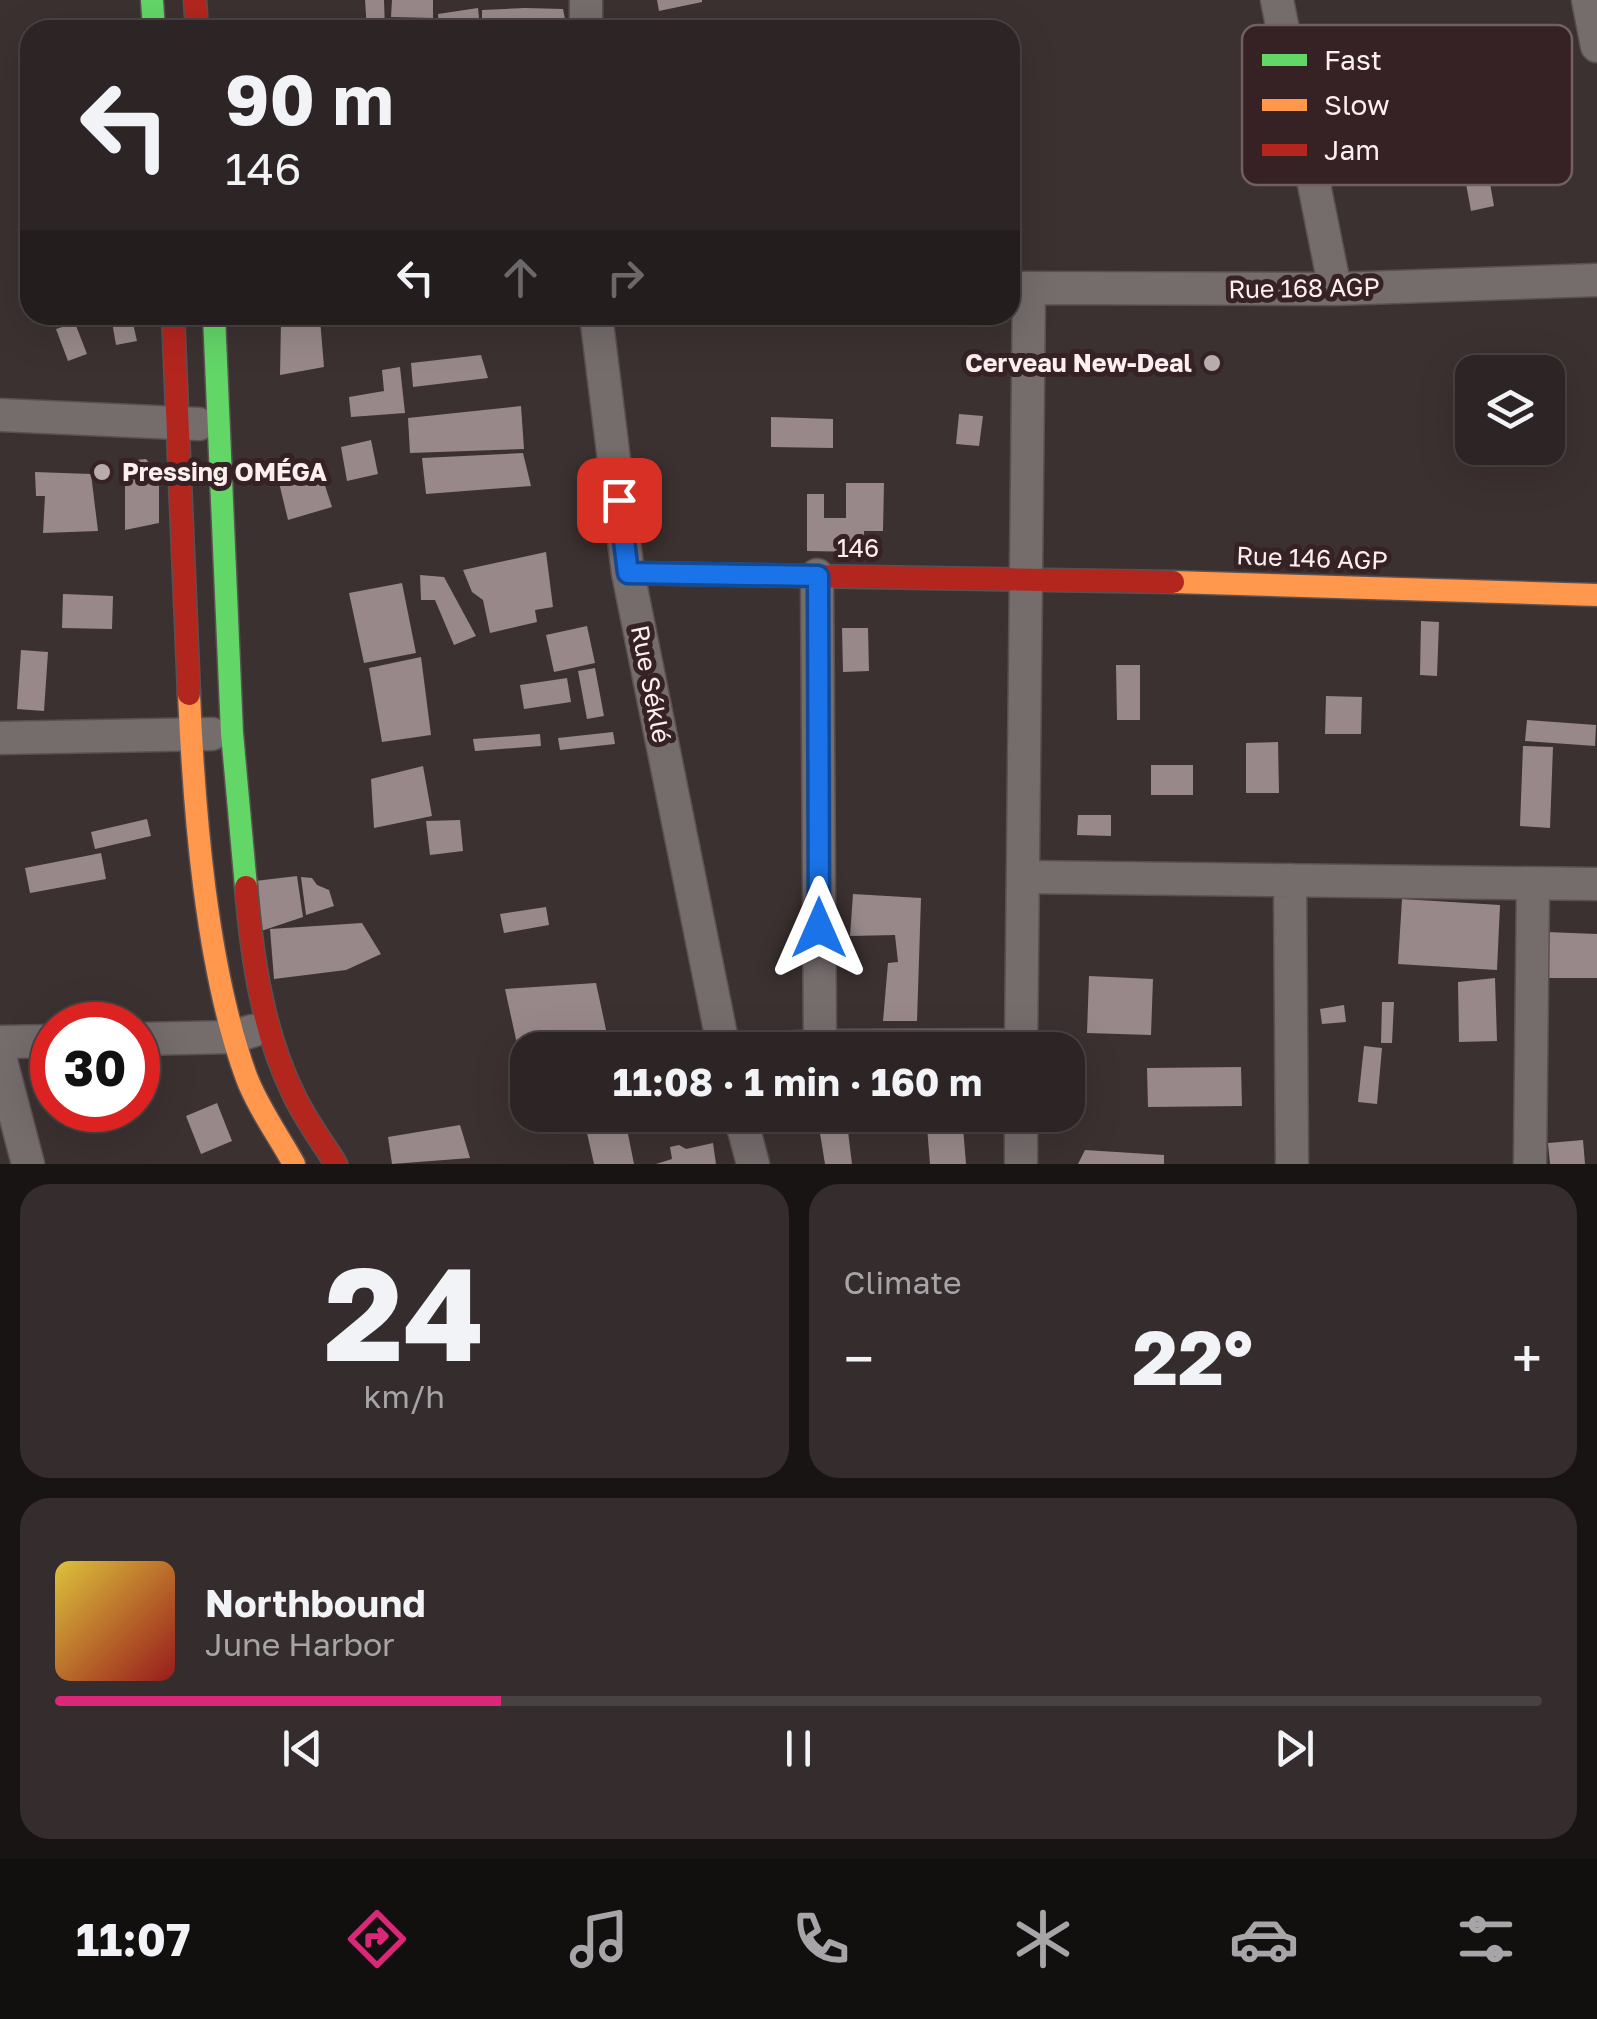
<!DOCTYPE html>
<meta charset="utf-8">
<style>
:root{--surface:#2d2525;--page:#352d2d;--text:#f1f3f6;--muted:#a7a5a7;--line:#484242;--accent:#db2777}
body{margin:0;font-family:"Golos Text",sans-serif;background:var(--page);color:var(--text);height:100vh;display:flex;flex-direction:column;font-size:38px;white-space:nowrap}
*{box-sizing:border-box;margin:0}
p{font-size:32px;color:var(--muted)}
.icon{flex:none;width:55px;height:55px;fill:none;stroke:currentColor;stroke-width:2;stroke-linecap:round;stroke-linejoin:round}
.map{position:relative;height:1164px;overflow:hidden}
.side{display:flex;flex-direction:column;gap:20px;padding:20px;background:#191414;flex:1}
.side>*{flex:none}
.hud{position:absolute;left:20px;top:20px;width:1000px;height:305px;border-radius:30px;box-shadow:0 10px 40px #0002,0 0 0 2px var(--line);background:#2d2525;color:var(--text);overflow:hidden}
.buttons{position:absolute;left:1455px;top:355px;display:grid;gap:20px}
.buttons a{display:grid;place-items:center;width:110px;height:110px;border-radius:20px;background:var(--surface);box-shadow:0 10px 40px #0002,0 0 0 2px var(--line);font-size:50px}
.speed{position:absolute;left:30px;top:1002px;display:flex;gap:20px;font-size:50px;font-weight:700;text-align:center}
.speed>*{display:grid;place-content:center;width:130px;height:130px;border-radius:50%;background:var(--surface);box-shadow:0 10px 40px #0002,0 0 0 2px var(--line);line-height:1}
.speed .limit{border:15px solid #d22;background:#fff;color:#111}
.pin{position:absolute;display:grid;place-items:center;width:85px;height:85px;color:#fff;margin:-42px;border-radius:20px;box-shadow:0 5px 15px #0006}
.me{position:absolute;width:110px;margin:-55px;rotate:0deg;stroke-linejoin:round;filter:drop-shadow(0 0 8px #0008)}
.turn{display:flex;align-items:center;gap:35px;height:210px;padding:0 40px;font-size:45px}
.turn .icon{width:130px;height:130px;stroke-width:2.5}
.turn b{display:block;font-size:70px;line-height:85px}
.lanes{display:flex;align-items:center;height:95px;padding:0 40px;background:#0003;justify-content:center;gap:50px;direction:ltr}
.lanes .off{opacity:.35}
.big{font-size:75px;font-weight:700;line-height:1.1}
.side .card{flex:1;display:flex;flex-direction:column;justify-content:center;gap:15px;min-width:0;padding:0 35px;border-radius:30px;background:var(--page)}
.side .dial{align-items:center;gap:0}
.dial b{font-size:130px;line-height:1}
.song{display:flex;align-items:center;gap:30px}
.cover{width:120px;height:120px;border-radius:15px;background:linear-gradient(135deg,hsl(50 70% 55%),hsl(0 70% 35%))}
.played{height:10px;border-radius:5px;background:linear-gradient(90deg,var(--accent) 30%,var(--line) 30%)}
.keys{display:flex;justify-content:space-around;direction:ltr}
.heat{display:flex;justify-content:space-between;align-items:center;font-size:55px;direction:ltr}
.side .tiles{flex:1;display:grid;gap:20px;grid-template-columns:1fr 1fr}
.card:last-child{grid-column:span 2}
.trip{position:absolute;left:510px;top:1032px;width:575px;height:100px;border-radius:30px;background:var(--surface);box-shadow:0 10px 40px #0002,0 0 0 2px var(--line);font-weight:700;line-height:100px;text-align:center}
.tab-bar{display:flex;height:160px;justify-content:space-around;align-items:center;background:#120f0f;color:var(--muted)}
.tab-bar .icon{width:70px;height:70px}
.tab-bar .on{color:var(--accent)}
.tab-bar b{font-size:45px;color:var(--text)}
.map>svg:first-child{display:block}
</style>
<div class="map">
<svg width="1597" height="1164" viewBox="0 0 1597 1164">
<rect width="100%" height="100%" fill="#3c3131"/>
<path fill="#988889" d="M365 0H384L385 30H367Z
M392 0H433V18L391 17Z
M657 0H702V2L659 11Z
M478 8 480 28 439 30 438 14Z
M525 8 563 9 566 24 560 30 482 29V10Z
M1471 76 1494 206 1471 211 1447 80Z
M132 319 137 341 116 345 112 322Z
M320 319 324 367 280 375 281 320Z
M75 323 87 354 68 361 56 329Z
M481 355 488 378 413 387 411 363Z
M400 367 405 413 351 417 349 397 384 391 382 370Z
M521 406 524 449 410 453 408 418Z
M959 414 983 416 979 446 956 444Z
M771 417 833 419V448L771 447Z
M371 440 378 474 347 481 341 447Z
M523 453 531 486 426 494 422 458Z
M146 459 159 475V523L125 530V461Z
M317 461 332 507 288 520 276 470Z
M35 472 91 474 98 531 43 533 45 496H36Z
M846 483H884L883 531H864V552L807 551V494H824V518H846Z
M546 552 553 607 535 610 537 622 490 633 483 600 472 592 463 570Z
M420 575 444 577 476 636 454 645 435 600H421Z
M402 583 416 653 364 663 349 593Z
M63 594 113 596 112 629 62 628Z
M1421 621 1439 622 1437 676 1420 675Z
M587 626 595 663 554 672 546 635Z
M842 628H868L869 671 843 672Z
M21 650 48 652 44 711 17 709Z
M421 657 431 735 382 742 369 668Z
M1116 665H1140V720H1117Z
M595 668 604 716 587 719 578 671Z
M567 678 571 702 524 709 520 685Z
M1326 696 1362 697 1361 734H1325Z
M1527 720 1596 725 1595 746 1525 741Z
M613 732 615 744 560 750 558 738Z
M540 734 541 746 475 751 473 739Z
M1278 742 1279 793H1246V743Z
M1523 746 1553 747 1550 828 1520 826Z
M1151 765H1193V795H1151Z
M423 766 432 816 374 828 371 779Z
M1078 815H1111V836L1077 835Z
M147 819 151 836 95 849 91 832Z
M460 820 463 851 430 855 426 821Z
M101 853 106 879 30 893 25 868Z
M297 876 303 917 258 932 255 881Z
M301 877 312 878 317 885 329 890 334 906 306 915Z
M853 894 921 898 917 1021H883L888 963 898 962 895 935 850 936Z
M1402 899 1500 905 1497 970 1398 964Z
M546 907 549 925 504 933 500 914Z
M362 923 381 954 346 970 274 979 270 929Z
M1547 932 1597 934V978H1541Z
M1089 976 1153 979 1151 1035 1087 1033Z
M1495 978 1497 1041 1459 1042 1458 982Z
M596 983 608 1039 517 1044 505 989Z
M1382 1002H1394L1392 1043H1381Z
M1344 1005 1346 1022 1322 1024 1320 1009Z
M1364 1046 1382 1048 1377 1104 1358 1102Z
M1241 1067 1242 1106 1148 1107 1147 1068Z
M217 1103 232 1141 201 1154 186 1116Z
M817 1115H846L852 1164H825Z
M926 1115H962L966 1164H930Z
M626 1124 634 1164H594L587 1133Z
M460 1125 470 1158 392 1164 388 1137Z
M1583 1140 1585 1164H1550L1548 1143Z
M713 1143 716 1164H656L672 1159 670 1147 679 1145 686 1149Z
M1085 1150 1164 1155V1164H1078Z"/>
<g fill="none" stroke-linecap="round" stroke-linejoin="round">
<defs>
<path id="street" d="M586 0V30
M1277 0 1335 289
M1588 0 1597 46
M1010 288 1335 289 1597 280
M596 315 628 573 724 1050
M0 415 199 424
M817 575 820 1046
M0 738 212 734
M1023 877 1597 884
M1290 880 1292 1164
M138 1039 233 1037 252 1031
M0 1042 52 1041
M736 1050 820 1046 1021 1045
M1021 1050 1029 288
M0 1057 28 1164
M740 1115 753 1164
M1021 1164V1115
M1530 1164 1533 884"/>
<path id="fast" d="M152 0 154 30
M214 315 232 733 246 887"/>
<path id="slow" d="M1173 582 1597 595
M189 694C194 811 206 966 246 1076 257 1106 278 1135 294 1164"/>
<path id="jam" d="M195 0 197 30
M173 315 189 694
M628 573 1173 582
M246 887C252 956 262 1028 292 1091 303 1116 321 1140 336 1164"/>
</defs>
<use href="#street" stroke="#5b5051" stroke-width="35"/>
<use href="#fast" stroke="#5b5051" stroke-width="25"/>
<use href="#slow" stroke="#5b5051" stroke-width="25"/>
<use href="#jam" stroke="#5b5051" stroke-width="25"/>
<use href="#street" stroke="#756c6c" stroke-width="32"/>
<use href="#fast" stroke="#63d668" stroke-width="22"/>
<use href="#slow" stroke="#ff974d" stroke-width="22"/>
<use href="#jam" stroke="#b3261e" stroke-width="22"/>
</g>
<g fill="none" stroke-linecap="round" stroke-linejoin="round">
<defs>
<path id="route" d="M619 500 628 573 818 576 819 928"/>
</defs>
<use href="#route" stroke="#114b97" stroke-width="25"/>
<use href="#route" stroke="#1a73e8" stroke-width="18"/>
</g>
<g fill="#b9acac" stroke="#362224" stroke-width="4">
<circle cx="1212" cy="363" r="10"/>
<circle cx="102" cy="472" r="10"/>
</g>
<g text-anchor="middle" stroke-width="10" stroke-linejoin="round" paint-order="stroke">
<g font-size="25" fill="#fdeeef" stroke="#362224">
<text transform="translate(1304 288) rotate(-1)" y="9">Rue 168 AGP</text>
<text x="858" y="557">146</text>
<text transform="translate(1312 558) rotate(2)" y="9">Rue 146 AGP</text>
<text transform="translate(651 684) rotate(79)" y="9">Rue Séklé</text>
</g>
<g font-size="25" font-weight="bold" fill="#fdeeef" stroke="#362224" text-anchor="end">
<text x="1192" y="372">Cerveau New-Deal</text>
<text x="122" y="481" text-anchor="start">Pressing OMÉGA</text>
</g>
</g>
<rect x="1242" y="25" width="330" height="160" rx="15" fill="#362224" stroke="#725f61" stroke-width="2.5"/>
<rect x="1262" y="54" width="45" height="12" fill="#63d668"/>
<rect x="1262" y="99" width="45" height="12" fill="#ff974d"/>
<rect x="1262" y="144" width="45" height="12" fill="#b3261e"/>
<g font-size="28" fill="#fdeeef">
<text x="1324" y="70">Fast</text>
<text x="1324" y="115">Slow</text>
<text x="1324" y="160">Jam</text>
</g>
</svg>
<div class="buttons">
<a><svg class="icon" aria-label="layers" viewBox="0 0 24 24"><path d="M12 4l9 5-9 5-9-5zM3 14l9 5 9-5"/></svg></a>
</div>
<div class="speed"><div class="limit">30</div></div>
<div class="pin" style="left:619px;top:500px;background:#d93025"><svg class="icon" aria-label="arrive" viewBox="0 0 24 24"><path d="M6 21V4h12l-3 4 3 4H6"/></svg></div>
<svg class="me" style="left:819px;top:928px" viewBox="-20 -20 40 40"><path d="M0-17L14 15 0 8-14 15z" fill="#1a73e8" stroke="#fff" stroke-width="4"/></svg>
<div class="trip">11:08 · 1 min · 160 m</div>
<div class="hud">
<div class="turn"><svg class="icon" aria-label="left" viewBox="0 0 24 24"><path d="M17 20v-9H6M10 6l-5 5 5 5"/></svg><div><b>90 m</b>146</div></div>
<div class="lanes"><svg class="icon" aria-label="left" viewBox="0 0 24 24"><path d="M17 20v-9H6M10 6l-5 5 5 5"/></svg><svg class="icon off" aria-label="ahead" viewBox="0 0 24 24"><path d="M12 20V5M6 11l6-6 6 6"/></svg><svg class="icon off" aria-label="right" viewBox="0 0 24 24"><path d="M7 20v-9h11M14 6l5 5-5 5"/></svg></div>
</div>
</div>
<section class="side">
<div class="tiles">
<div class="card dial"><b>24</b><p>km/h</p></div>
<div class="card"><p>Climate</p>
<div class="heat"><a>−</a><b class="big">22°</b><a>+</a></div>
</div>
<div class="card">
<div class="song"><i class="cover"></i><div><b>Northbound</b><p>June Harbor</p></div></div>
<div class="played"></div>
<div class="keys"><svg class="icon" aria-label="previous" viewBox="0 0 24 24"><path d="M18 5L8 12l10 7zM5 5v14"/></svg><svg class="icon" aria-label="pause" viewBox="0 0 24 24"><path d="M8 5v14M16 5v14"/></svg><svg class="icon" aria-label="next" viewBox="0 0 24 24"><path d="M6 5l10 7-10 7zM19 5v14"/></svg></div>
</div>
</div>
</section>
<nav class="tab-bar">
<b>11:07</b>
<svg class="icon on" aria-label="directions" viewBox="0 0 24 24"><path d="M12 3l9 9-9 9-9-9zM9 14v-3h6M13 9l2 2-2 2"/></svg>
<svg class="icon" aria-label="music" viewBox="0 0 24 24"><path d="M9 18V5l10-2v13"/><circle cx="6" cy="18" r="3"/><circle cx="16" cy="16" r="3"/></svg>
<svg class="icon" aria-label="phone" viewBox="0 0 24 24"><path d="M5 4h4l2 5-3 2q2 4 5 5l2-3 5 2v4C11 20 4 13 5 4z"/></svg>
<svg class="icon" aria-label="climate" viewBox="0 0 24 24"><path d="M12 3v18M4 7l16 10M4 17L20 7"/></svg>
<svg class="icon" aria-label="car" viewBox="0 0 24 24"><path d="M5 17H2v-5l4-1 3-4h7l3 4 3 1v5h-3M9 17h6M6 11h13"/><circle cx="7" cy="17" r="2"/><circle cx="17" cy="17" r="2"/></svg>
<svg class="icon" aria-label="filters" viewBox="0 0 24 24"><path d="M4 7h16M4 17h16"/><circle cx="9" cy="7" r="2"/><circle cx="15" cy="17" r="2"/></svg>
</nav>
